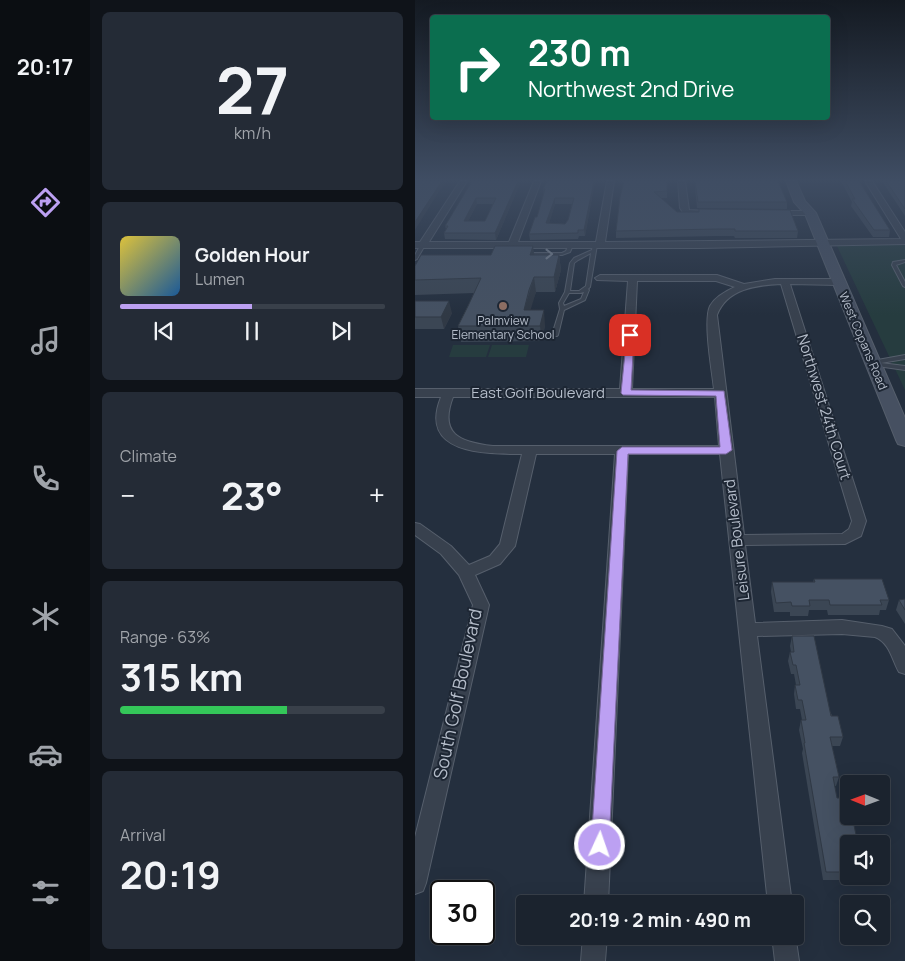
<!DOCTYPE html>
<meta charset="utf-8">
<style>
:root{--surface:#1b232e;--page:#242b36;--text:#f1f3f6;--muted:#a0a4aa;--line:#39404a;--accent:#bca0f2}
body{margin:0;font-family:Manrope,sans-serif;background:var(--page);color:var(--text);height:100vh;display:flex;flex-direction:column;font-size:19px;white-space:nowrap}
*{box-sizing:border-box;margin:0}
p{font-size:16px;color:var(--muted)}
.icon{flex:none;width:28px;height:28px;fill:none;stroke:currentColor;stroke-width:2;stroke-linecap:round;stroke-linejoin:round}
.map{position:relative;flex:1;overflow:hidden}
.panel{display:flex;flex-direction:column;gap:12px;padding:12px;background:#0f1319;width:325px}
.panel>*{flex:none}
.hud{position:absolute;left:15px;top:15px;width:400px;height:105px;border-radius:5px;box-shadow:0 5px 20px #0002,0 0 0 1px var(--line);background:#0b6e4f;color:#fff;overflow:hidden}
.needle{width:32px;rotate:271deg}
.tools{position:absolute;left:425px;top:775px;display:grid;gap:10px}
.tools a{display:grid;place-items:center;width:50px;height:50px;border-radius:5px;background:var(--surface);box-shadow:0 5px 20px #0002,0 0 0 1px var(--line);font-size:25px}
.speed{position:absolute;left:15px;top:880px;display:flex;gap:10px;font-size:25px;font-weight:700;text-align:center}
.speed>*{display:grid;place-content:center;width:65px;height:65px;border-radius:50%;background:var(--surface);box-shadow:0 5px 20px #0002,0 0 0 1px var(--line);line-height:1}
.speed .limit{border:2px solid #111;border-radius:8px;background:#fff;color:#111}
.pin{position:absolute;display:grid;place-items:center;width:42px;height:42px;color:#fff;margin:-21px;border-radius:10px;box-shadow:0 2px 8px #0006}
.me{position:absolute;width:55px;margin:-28px;rotate:3deg;stroke-linejoin:round;filter:drop-shadow(0 0 4px #0008)}
.turn{display:flex;align-items:center;gap:18px;height:105px;padding:0 15px;font-size:22px}
.turn .icon{width:65px;height:65px;stroke-width:2.5}
.turn b{display:block;font-size:35px;line-height:42px}
.big{font-size:38px;font-weight:700;line-height:1.1}
.panel .tile{flex:1;display:flex;flex-direction:column;justify-content:center;gap:8px;min-width:0;padding:0 18px;border-radius:8px;background:var(--page)}
.panel .dial{align-items:center;gap:0}
.dial b{font-size:65px;line-height:1}
.song{display:flex;align-items:center;gap:15px}
.cover{width:60px;height:60px;border-radius:8px;background:linear-gradient(135deg,hsl(50 70% 55%),hsl(210 70% 35%))}
.played{height:5px;border-radius:2px;background:linear-gradient(90deg,var(--accent) 50%,var(--line) 50%)}
.keys{display:flex;justify-content:space-around;direction:ltr}
.heat{display:flex;justify-content:space-between;align-items:center;font-size:28px;direction:ltr}
.charge{height:8px;border-radius:4px;background:linear-gradient(90deg,#34c759 63%,var(--line) 0)}
.trip{position:absolute;left:101px;top:895px;width:288px;height:50px;border-radius:5px;background:var(--surface);box-shadow:0 5px 20px #0002,0 0 0 1px var(--line);font-weight:700;line-height:50px;text-align:center}
main{display:flex;flex:1;min-height:0}
.menu{display:flex;flex-direction:column;width:90px;justify-content:space-around;align-items:center;background:#0b0e12;color:var(--muted)}
.menu .icon{width:35px;height:35px}
.menu .current{color:var(--accent)}
.menu b{font-size:22px;color:var(--text)}
.map>svg:first-child{display:block}
</style>
<main>
<nav class="menu">
<b>20:17</b>
<svg class="icon current" aria-label="directions" viewBox="0 0 24 24"><path d="M12 3l9 9-9 9-9-9zM9 14v-3h6M13 9l2 2-2 2"/></svg>
<svg class="icon" aria-label="music" viewBox="0 0 24 24"><path d="M9 18V5l10-2v13"/><circle cx="6" cy="18" r="3"/><circle cx="16" cy="16" r="3"/></svg>
<svg class="icon" aria-label="phone" viewBox="0 0 24 24"><path d="M5 4h4l2 5-3 2q2 4 5 5l2-3 5 2v4C11 20 4 13 5 4z"/></svg>
<svg class="icon" aria-label="climate" viewBox="0 0 24 24"><path d="M12 3v18M4 7l16 10M4 17L20 7"/></svg>
<svg class="icon" aria-label="car" viewBox="0 0 24 24"><path d="M5 17H2v-5l4-1 3-4h7l3 4 3 1v5h-3M9 17h6M6 11h13"/><circle cx="7" cy="17" r="2"/><circle cx="17" cy="17" r="2"/></svg>
<svg class="icon" aria-label="filters" viewBox="0 0 24 24"><path d="M4 7h16M4 17h16"/><circle cx="9" cy="7" r="2"/><circle cx="15" cy="17" r="2"/></svg>
</nav>
<section class="panel">
<div class="tile dial"><b>27</b><p>km/h</p></div>
<div class="tile">
<div class="song"><i class="cover"></i><div><b>Golden Hour</b><p>Lumen</p></div></div>
<div class="played"></div>
<div class="keys"><svg class="icon" aria-label="previous" viewBox="0 0 24 24"><path d="M18 5L8 12l10 7zM5 5v14"/></svg><svg class="icon" aria-label="pause" viewBox="0 0 24 24"><path d="M8 5v14M16 5v14"/></svg><svg class="icon" aria-label="next" viewBox="0 0 24 24"><path d="M6 5l10 7-10 7zM19 5v14"/></svg></div>
</div>
<div class="tile"><p>Climate</p>
<div class="heat"><a>−</a><b class="big">23°</b><a>+</a></div>
</div>
<div class="tile"><p>Range · 63%</p><b class="big">315 km</b><div class="charge"></div></div>
<div class="tile"><p>Arrival</p><b class="big">20:19</b></div>
</section>
<div class="map">
<svg width="490" height="961" viewBox="0 0 490 961">
<rect width="100%" height="100%" fill="#242f3e"/>
<path fill="#263c3f" d="M421 244 490 245V390Z
M38 345H75L71 357H34Z
M77 345H114L111 357H73Z"/>
<g fill="none" stroke-linecap="round" stroke-linejoin="round">
<defs>
<path id="lane" d="M6 244 10 245 2 259 0 260V255Z
M154 244 158 245 155 252 147 255H112L110 254 112 253H147L151 251Z
M178 244 182 245 175 287 173 289 174 290 170 300 149 310 143 335 142 336H138L137 335 145 309 144 303 150 292 155 263 159 258 177 250ZM176 253 171 286 164 291H155L159 263 163 260ZM169 292 166 299 149 306 148 303 154 293H165Z
M490 260V262L481 265 490 282V287L488 286 477 265 478 262Z
M490 355V359L466 363 490 366V370L462 366 454 363 457 361Z"/>
<path id="street" d="M45 181H52L14 242H94L119 181H126L103 242H181L192 181H199L190 242 486 239 450 181H457L490 232V244L284 248H0V242H5Z
M263 181H270L274 210 294 211 298 213 297 215 269 214 265 208Z
M355 211H395L399 213 395 215H355Z
M185 275H302L329 284 360 279H423L428 282 423 285 375 284 451 521 446 536 430 544 330 545 340 623 427 620 467 626 477 629 490 646V674L484 672C477 660 475 643 460 637L427 634 342 636 377 904H353L305 454H213L193 904H169L200 454H121L100 546 85 564 60 575 74 605 11 883 8 891 0 894V837L58 605 44 575 26 554 0 535V523L5 524 36 546 54 565 75 556 85 544 107 454C69 454 3 454 26 397H0V389H205L213 281 182 280 180 278ZM222 281H301L320 287C311 291 300 297 295 306 288 321 297 371 299 389H217ZM366 284 437 521 434 529 427 534 329 535 302 315C312 289 341 285 366 284ZM38 397H300L304 446H78C44 442 24 434 38 397Z
M380 934 384 961H360L357 936H380Z
M168 936H192L190 961H166Z"/>
<path id="secondary" d="M371 181H381L390 201 401 213 490 418V446L483 444 481 440 390 214 379 202Z"/>
</defs>
<use href="#lane" stroke="#565f6c" stroke-width="2"/>
<use href="#street" stroke="#565f6c" stroke-width="2"/>
<use href="#secondary" stroke="#565f6c" stroke-width="2"/>
<use href="#lane" fill="#38414e" fill-rule="evenodd"/>
<use href="#street" fill="#38414e" fill-rule="evenodd"/>
<use href="#secondary" fill="#465061" fill-rule="evenodd"/>
</g>
<path fill="#3b4654" fill-rule="evenodd" d="M57 181H106L81 240 30 239 29 233 31 229 30 226ZM62 204H78L70 221H53Z
M132 181H180L170 236H164L163 239 115 240 114 234 122 217 129 194 128 189ZM140 204H157L153 220 150 224 134 223Z
M252 181V198H246L262 212H283L284 209 383 231 382 238H320L319 236H302L201 238V231L205 197Z
M280 181 372 202V209L282 208 280 187Z
M426 181H444L475 230 474 237H458L436 206 437 202Z
M467 181H490V216Z
M119 255H144L146 270 140 292H121L116 305 115 310 130 325 127 341 46 342 43 326 59 293 0 295V266Z
M0 301 37 313 29 329H0Z
M399 579 474 600 471 610H465L464 615H413L412 610H394L393 616H375V612H359L356 592 357 582H398Z
M490 599V624L481 610 484 600Z
M377 636 428 737 425 746H417L424 777 421 786H419L434 844V876H447L445 880H408L387 753 388 749 384 730 386 720H387L385 709H381L379 694 380 685H381L379 674H376L373 661 375 652H376L375 646Z"/>
<path fill="#303945" d="M27 181H32L25 190 0 230V222Z
M103 181H106L81 240 80 233Z
M179 181H180L170 236 169 230Z
M61 198 62 204 50 227 49 221Z
M140 198V204L132 230 131 223Z
M118 246 120 260 115 255Z
M144 255 146 270 140 292 139 277Z
M119 277 121 292 111 325 109 310Z
M34 301 37 313 29 329 26 317Z
M129 310 130 325 127 341 125 326Z"/>
<path fill="#455162" stroke="#303945" fill-rule="evenodd" d="M0 181H27L0 222Z
M57 181H103L80 233H29L33 226H30ZM61 198H81L70 221H49Z
M132 181H179L169 230H163V233L114 234 120 217H122L130 189H128ZM140 198H159L153 220 150 224 131 223Z
M209 181H252V191L239 192 262 212H284V209L375 210 383 231H320V229H302L201 231 205 197Z
M280 181H363L372 202H283Z
M430 181H444L475 230H459L437 199H440Z
M471 181H490V209Z
M80 246H118L115 255H144L139 277H119L114 290 109 310H129L125 326H43L53 306 66 278 0 280V266L6 255H76Z
M0 301H34L26 317H0Z
M399 579H467L474 600H465L467 605H415L414 600H394L395 606H377L376 602 361 603 357 582H400Z
M490 599V610L484 600Z
M377 636H399L416 716H423L428 737H415L424 777H418L422 798H433L434 802V816H437L443 844H434V872H411L389 743H390L386 720H391L387 700H383L380 685H385L381 665H378L375 652H379Z"/>
<defs><path id="oneway-chevron" d="M-2-3.5L2.5 0L-2 3.5" fill="none" stroke-width="1.6" stroke-linecap="round" stroke-linejoin="round" transform="scale(1.25)"/></defs>
<use stroke="#7c8592" href="#oneway-chevron" transform="translate(134 254)"/>
<linearGradient id="sky" x2="0" y2="1"><stop stop-color="#141a22"/><stop offset="0.57" stop-color="#3f4d63"/><stop offset="1" stop-color="#3f4d63" stop-opacity="0"/></linearGradient>
<rect width="490" height="315" fill="url(#sky)"/>
<path fill="#bca0f2" stroke="#7a689d" d="M212 333 219 335 216 390 309 391 317 450 311 454H213L194 845 191 851 185 854 178 851 176 845 202 451 207 447H305L301 396 208 395 206 393Z"/>
<circle fill="#8d6e63" stroke="#1d2633" stroke-width="2" cx="88" cy="306" r="5"/>
<g text-anchor="middle" stroke-width="4" stroke-linejoin="round" paint-order="stroke">
<g font-size="12" fill="#b4bcc9" stroke="#1d2633">
<text x="88" y="325">Palmview<tspan x="88" dy="14">Elementary School</tspan></text>
</g>
<g font-size="12" fill="#b4bcc9" stroke="#1d2633">
<text transform="translate(448 341) rotate(67)" y="4">West Copans Road</text>
</g>
<g font-size="15" fill="#b4bcc9" stroke="#1d2633">
<text x="123" y="398">East Golf Boulevard</text>
<text transform="translate(409 407) rotate(73)" y="5">Northwest 24th Court</text>
<text transform="translate(322 540) rotate(-97)" y="5">Leisure Boulevard</text>
</g>
<g font-size="18" fill="#b4bcc9" stroke="#1d2633">
<text transform="translate(43 694) rotate(-78)" y="6">South Golf Boulevard</text>
</g>
</g>
</svg>
<div class="tools">
<a><svg class="needle" viewBox="-14 -14 28 28"><path d="M0-13l5 13h-10z" fill="#e53935"/><path d="M0 13l5-13h-10z" fill="#a0a4aa"/></svg></a>
<a><svg class="icon" aria-label="sound" viewBox="0 0 24 24"><path d="M4 9h4l5-4v14l-5-4H4zM17 9q2 3 0 6"/></svg></a>
<a><svg class="icon" aria-label="search" viewBox="0 0 24 24"><circle cx="10" cy="10" r="6"/><path d="M15 15l6 6"/></svg></a>
</div>
<div class="speed"><div class="limit">30</div></div>
<div class="pin" style="left:215px;top:335px;background:#d93025"><svg class="icon" aria-label="arrive" viewBox="0 0 24 24"><path d="M6 21V4h12l-3 4 3 4H6"/></svg></div>
<svg class="me" style="left:185px;top:845px" viewBox="-20 -20 40 40"><circle r="17" fill="#bca0f2" stroke="#fff" stroke-width="3"/><path d="M0-11L8 9 0 5-8 9z" fill="#fff"/></svg>
<div class="trip">20:19 · 2 min · 490 m</div>
<div class="hud">
<div class="turn"><svg class="icon" aria-label="right" viewBox="0 0 24 24"><path d="M7 20v-9h11M14 6l5 5-5 5"/></svg><div><b>230 m</b>Northwest 2nd Drive</div></div>
</div>
</div>
</main>
